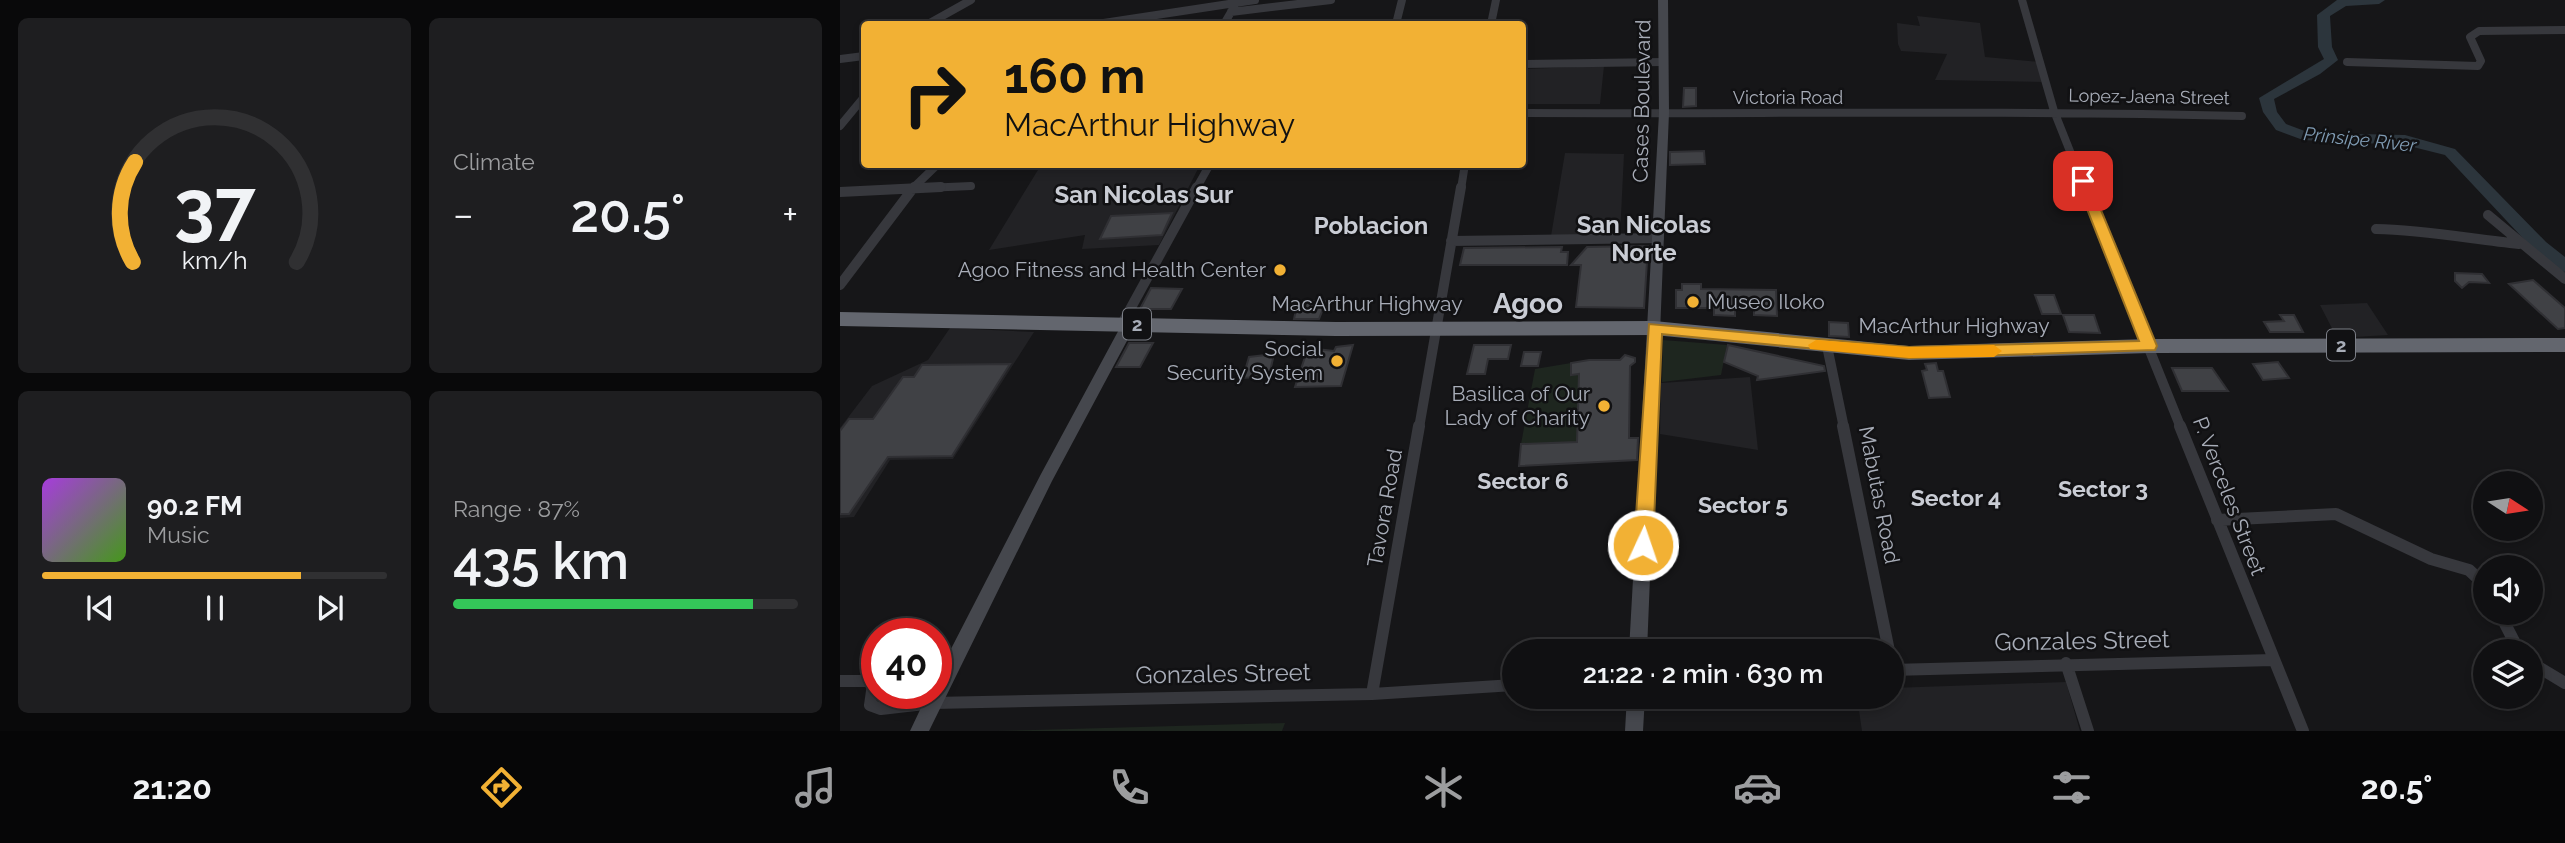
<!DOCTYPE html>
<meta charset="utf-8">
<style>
:root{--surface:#101012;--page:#1e1e20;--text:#f1f3f6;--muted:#9c9d9f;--line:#303032;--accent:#f2b134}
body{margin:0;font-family:Raleway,sans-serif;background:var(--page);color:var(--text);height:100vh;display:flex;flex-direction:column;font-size:26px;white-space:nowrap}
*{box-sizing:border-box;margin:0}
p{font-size:23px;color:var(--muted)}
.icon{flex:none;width:38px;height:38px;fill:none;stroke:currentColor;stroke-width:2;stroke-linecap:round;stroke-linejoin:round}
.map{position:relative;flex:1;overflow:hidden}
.panel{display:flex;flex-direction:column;gap:18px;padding:18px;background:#09090a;width:840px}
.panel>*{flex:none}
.banner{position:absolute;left:21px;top:21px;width:665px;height:147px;border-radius:7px;box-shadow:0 4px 10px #0003,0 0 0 2px var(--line);background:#f2b134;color:#111;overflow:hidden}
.needle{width:46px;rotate:102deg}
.buttons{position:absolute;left:1633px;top:471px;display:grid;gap:14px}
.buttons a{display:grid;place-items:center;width:70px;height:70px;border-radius:50%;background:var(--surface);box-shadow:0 4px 10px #0003,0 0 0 2px var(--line);font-size:35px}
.speed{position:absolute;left:21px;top:618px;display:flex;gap:14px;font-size:35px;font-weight:700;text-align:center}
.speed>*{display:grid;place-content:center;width:91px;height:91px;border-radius:50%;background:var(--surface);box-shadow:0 4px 10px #0003,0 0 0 2px var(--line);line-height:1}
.speed .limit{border:10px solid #d22;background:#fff;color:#111}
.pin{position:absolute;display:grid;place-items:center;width:60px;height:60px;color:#fff;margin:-30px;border-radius:14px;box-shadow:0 4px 10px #0006}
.me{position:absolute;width:77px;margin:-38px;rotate:3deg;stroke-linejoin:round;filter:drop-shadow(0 0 5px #0008)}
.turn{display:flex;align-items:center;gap:24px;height:147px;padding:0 28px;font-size:32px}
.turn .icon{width:91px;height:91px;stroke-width:2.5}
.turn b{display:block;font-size:49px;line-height:60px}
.big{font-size:52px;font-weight:600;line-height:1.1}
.panel .widget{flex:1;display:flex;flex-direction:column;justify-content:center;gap:10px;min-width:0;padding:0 24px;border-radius:10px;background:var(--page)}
.panel .dial{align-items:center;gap:0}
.dial svg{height:182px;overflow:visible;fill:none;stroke:var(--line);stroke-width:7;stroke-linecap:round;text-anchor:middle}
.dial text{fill:var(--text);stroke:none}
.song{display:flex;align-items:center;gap:21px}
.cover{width:84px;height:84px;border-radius:10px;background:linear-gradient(135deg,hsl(280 70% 55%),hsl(100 70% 35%))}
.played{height:7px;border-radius:4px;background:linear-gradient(90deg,var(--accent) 75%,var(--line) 75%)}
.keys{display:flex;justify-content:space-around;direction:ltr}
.heat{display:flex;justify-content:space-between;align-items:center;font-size:38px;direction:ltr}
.charge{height:10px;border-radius:5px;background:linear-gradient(90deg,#34c759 87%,var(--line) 0)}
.panel .tiles{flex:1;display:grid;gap:18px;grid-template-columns:repeat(2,1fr)}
.trip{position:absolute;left:662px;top:639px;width:402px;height:70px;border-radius:35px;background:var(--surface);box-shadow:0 4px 10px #0003,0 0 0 2px var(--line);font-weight:600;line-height:70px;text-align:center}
.menu{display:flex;height:112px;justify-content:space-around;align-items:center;background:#060607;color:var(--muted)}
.menu .icon{width:49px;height:49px}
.menu .current{color:var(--accent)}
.menu b{font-size:32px;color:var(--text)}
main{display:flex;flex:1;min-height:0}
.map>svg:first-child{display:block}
</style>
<main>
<section class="panel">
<div class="tiles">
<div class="widget dial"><svg viewBox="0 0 100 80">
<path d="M14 69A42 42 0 1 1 86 69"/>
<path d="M14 69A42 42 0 0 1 15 25" stroke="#f2b134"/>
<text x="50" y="56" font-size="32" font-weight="700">37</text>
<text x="50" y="72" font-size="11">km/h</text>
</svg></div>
<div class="widget"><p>Climate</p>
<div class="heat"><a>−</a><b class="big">20.5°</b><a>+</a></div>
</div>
<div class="widget">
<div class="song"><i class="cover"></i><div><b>90.2 FM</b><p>Music</p></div></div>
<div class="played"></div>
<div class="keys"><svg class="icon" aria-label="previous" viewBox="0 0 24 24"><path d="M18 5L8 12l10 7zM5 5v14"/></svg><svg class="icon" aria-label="pause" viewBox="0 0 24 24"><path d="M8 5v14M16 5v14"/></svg><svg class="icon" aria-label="next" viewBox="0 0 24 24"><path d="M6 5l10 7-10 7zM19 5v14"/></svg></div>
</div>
<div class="widget"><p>Range · 87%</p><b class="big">435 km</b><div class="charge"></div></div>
</div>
</section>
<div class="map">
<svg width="1725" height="731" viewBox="0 0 1725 731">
<rect width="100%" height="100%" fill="#161618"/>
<path fill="#222225" d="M1077 16 1140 23 1145 57 1199 62 1206 82 1095 80 1107 54 1061 51 1058 44 1057 23 1080 26Z
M764 66 760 104H683L682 69Z
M725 153 784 154 780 236H711Z
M201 165H360L319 245 242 249 245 235 149 250Z
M1527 303 1548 335 1497 338 1480 305Z
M110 328 194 332 113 459 50 460 14 517 0 518V428L32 386 88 360Z
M910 377 918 450 820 434 821 383Z
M1226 682 1240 731H1022L1017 697 1052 696V688Z"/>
<path fill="#1e261f" d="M823 340 887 345 881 375 822 382Z
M731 363V374H739L737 442 681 444 695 369Z
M445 723 442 731H156Z"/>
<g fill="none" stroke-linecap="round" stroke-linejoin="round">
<path fill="#2c353c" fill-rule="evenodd" d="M1497 0H1545L1539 4 1506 6 1490 16 1492 47 1498 60 1480 74 1434 99 1437 112 1446 124 1470 133 1565 135 1615 149 1706 242 1725 257V272L1719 270 1694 250 1605 155 1565 145 1463 140 1436 130 1423 112 1419 98 1484 59 1478 47 1477 15Z"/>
</g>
<path fill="#404145" stroke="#303034" stroke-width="2" d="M844 88H856V106L843 107Z
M864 151 865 164 830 165V152Z
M332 213 322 235 260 239 271 216Z
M808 246 804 308 736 307 741 265H731L747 247Z
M722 247 721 252H728L727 265H620L624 248Z
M1615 273 1642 274 1649 283 1629 282 1622 288 1615 281Z
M1693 280 1725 308V328L1718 329 1669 284Z
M842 284H861V289L936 290 937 316 914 315V305H895V316L874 315V308H836V290H842Z
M311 288 342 289 331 309H300Z
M1195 295H1214L1221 314H1202Z
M467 301H486L479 319H454L456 310H464Z
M1223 315H1254L1260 333 1229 332Z
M1440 315H1454L1463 332H1430L1424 322 1444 321Z
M989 322 1008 323 1009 337 989 336Z
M289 343H313L300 367H276Z
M513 345 501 386 455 387 468 348 494 351 496 347Z
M634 345H671L668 359H648L645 374H627Z
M888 345 984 366 985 371 917 380 918 376 884 362Z
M684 352H701L698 366H681Z
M434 354 429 376 403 378 409 357Z
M785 355 795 358V362L790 366 789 438H798L797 460 679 466 681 444 737 442 739 374 731 375V363L749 360H780Z
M1438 362 1449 378 1423 380 1413 364Z
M1096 363 1098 371H1103L1110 397 1089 398 1082 371 1087 370 1085 364Z
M170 364 112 456 48 457 9 514H0V431L9 419H33L63 377H74L82 365Z
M1332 368H1372L1388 391H1342Z
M848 640V651H811V641Z"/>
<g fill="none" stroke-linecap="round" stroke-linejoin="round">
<path stroke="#37383d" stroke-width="8" d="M1182 0 1214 111 1245 189
M391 12 491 0
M88 24 131 0
M257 24 415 0
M384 24 394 7
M556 24 562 0
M651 24 656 0
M0 59 24 56
M1507 62 1638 66 1641 61 1630 37 1639 31 1725 30
M682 64 823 62
M682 113C922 114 1162 110 1402 116
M0 126 24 97
M62 189 131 186
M72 189 98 164
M356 189 370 164
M621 189 625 164"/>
<path stroke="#37383d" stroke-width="10" d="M1244 187 1341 428
M0 192 101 187
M1648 215 1725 279
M1536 229C1584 230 1631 239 1679 244
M611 241 819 238
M0 285 74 187
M282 324 357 187
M987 346 1004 428
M579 428 621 187"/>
<path stroke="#37383d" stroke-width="12" d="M1003 426 1049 651
M1340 426 1463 731
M1377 520 1496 514 1591 559 1629 570 1645 585
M1659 612 1679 651
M1690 662 1725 683
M1226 663 1248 731
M1052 670 1433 660
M0 681H30L33 684 30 705 41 709 93 703 532 694 674 685
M532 694 579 426"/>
<path fill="#45474d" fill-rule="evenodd" d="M818 0H828L829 113 807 651H789L819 113Z
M289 319 296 324 212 481 89 731H70L88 693H96V678L201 474 282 324Z
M787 696H805L803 731H785Z"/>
<path fill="#63666e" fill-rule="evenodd" d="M0 312 496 322 814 321 1069 346 1309 339 1725 338V352L1309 353 1069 360 814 335 496 336 0 326Z"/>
</g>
<path fill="#f2b134" stroke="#9d7322" stroke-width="2" d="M1243 177 1249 181 1317 346 1315 350 1069 358 822 334 813 545 810 550 803 553 797 550 794 545 809 324 1069 347 1299 341 1236 181Z"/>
<path fill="#f59e0b" d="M976 340 1069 347 1154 345 1162 351 1154 357 1069 358 970 349 968 345Z"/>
<g fill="#f2b134" stroke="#111113" stroke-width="2.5">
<circle cx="440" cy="270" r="7"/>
<circle cx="853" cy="302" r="7"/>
<circle cx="497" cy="361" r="7"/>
<circle cx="764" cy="406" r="7"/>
</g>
<g text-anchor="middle" stroke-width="5" stroke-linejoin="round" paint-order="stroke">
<g font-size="18" fill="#a8adb8" stroke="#111113">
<text transform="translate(1309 97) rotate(1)" y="6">Lopez-Jaena Street</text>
<text x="948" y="104">Victoria Road</text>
</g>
<g font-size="19" font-style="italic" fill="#7f9bb3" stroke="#111113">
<text transform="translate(1520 139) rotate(6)" y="7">Prinsipe River</text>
</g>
<g fill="#111113" stroke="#7b7e86" stroke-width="2">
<rect x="283" y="308.5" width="28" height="31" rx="5"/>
<rect x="1487" y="329.5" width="28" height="31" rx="5"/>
</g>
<g font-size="19" font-weight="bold" fill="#a8adb8">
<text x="297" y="331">2</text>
<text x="1501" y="352">2</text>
</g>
<g font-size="21" fill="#a8adb8" stroke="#111113">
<text transform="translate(802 101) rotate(-89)" y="7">Cases Boulevard</text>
<text x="527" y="311">MacArthur Highway</text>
<text x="1114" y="333">MacArthur Highway</text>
<text transform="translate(1039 495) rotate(79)" y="7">Mabutas Road</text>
<text transform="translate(1389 496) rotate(69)" y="7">P. Verceles Street</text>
<text transform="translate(545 508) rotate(-80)" y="7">Tavora Road</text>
</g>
<g font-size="21" fill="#a8adb8" stroke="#111113" text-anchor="end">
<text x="426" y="277">Agoo Fitness and Health Center</text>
<text x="867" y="309" text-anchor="start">Museo Iloko</text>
<text x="483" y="356">Social<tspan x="483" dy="24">Security System</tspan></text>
<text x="750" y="401">Basilica of Our<tspan x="750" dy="24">Lady of Charity</tspan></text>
</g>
<g font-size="23" font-weight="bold" fill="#c9ccd4" stroke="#111113">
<text x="683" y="489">Sector 6</text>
<text x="1263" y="497">Sector 3</text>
<text x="1116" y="506">Sector 4</text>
<text x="903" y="513">Sector 5</text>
</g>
<g font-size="24" font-weight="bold" fill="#c9ccd4" stroke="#111113">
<text x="304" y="203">San Nicolas Sur</text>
<text x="804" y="233">San Nicolas<tspan x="804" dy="28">Norte</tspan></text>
<text x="531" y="234">Poblacion</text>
</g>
<g font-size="24" fill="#a8adb8" stroke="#111113">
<text transform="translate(1242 641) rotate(-1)" y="8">Gonzales Street</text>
<text transform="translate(383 674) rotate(-1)" y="8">Gonzales Street</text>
</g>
<g font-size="28" font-weight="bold" fill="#c9ccd4" stroke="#111113">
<text x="688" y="313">Agoo</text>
</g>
</g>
</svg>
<div class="buttons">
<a><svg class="needle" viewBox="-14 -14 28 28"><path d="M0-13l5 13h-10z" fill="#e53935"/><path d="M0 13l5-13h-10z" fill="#9c9d9f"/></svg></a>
<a><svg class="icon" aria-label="sound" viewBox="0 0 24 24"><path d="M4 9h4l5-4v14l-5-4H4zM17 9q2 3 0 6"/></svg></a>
<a><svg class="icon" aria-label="layers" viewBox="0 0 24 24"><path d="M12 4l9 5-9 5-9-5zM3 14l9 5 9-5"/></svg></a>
</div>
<div class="speed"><div class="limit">40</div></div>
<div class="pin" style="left:1243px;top:181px;background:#d93025"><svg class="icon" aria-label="arrive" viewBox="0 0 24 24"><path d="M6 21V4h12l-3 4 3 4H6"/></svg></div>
<svg class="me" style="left:803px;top:545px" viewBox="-20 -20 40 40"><circle r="17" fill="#f2b134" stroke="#fff" stroke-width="3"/><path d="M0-11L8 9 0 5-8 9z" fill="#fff"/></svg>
<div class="trip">21:22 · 2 min · 630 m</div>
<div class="banner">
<div class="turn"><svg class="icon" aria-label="right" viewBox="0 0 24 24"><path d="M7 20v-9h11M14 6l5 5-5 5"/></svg><div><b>160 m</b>MacArthur Highway</div></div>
</div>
</div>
</main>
<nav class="menu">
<b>21:20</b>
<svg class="icon current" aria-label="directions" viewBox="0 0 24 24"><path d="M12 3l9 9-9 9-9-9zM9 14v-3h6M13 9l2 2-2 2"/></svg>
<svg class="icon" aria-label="music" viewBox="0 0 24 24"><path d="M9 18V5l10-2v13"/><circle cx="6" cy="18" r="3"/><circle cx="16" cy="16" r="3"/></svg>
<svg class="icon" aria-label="phone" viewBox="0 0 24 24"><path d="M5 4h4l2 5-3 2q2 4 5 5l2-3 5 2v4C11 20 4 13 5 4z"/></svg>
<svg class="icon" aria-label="climate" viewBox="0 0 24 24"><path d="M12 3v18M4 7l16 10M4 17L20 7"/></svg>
<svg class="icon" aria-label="car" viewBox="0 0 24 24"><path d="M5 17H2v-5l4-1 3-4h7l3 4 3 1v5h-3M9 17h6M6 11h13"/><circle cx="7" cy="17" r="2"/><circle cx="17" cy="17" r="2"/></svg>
<svg class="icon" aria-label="filters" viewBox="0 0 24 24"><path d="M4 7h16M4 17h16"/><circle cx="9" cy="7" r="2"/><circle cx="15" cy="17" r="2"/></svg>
<b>20.5°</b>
</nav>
